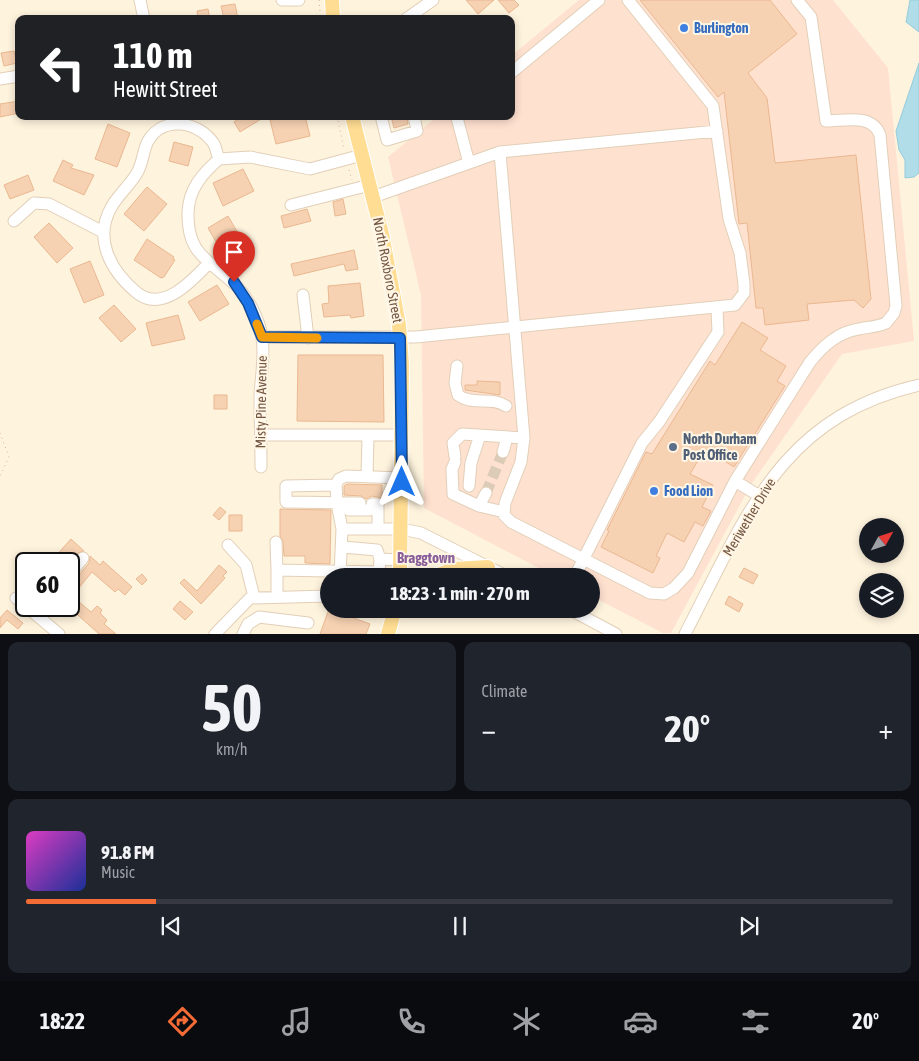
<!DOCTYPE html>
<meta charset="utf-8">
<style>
:root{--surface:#171b24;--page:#20242c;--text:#f1f3f6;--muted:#9ea1a6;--line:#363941;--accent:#f46b36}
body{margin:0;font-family:"Asap Condensed",sans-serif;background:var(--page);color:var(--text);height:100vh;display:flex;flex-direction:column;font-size:19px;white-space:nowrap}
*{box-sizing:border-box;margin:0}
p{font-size:16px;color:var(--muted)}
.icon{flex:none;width:28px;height:28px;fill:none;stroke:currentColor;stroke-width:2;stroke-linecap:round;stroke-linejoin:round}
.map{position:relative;height:634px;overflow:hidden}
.sheet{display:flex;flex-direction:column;gap:8px;padding:8px;background:#0d0f14;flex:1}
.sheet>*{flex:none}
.guide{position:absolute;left:15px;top:15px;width:500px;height:105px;border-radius:10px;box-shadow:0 2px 8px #0003;background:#202124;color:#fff;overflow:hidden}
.needle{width:32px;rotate:50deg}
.controls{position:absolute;left:859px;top:518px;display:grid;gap:10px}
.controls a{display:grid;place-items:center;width:45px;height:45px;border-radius:50%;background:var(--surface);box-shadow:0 2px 8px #0003;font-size:25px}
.speed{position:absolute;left:15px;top:552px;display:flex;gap:10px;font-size:25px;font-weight:700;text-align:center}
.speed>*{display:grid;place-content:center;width:65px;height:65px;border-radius:50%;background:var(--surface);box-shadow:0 2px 8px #0003;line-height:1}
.speed .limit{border:2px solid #111;border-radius:8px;background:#fff;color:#111}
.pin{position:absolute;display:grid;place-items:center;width:42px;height:42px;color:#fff;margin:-51px -21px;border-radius:50% 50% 50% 0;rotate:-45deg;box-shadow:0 0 5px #0007}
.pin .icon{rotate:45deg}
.me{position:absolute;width:55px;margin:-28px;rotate:0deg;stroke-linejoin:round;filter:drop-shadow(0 0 4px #0008)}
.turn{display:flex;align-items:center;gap:18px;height:105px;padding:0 15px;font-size:22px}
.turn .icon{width:65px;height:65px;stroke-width:2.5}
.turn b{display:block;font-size:35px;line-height:42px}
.big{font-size:38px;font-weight:700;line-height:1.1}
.sheet .widget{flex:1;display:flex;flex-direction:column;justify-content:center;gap:8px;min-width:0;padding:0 18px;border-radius:10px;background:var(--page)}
.sheet .dial{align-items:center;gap:0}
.dial b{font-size:65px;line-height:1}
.song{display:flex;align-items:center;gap:15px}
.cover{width:60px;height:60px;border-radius:8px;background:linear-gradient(135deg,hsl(310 70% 55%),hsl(230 70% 35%))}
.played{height:5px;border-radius:2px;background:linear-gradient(90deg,var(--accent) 15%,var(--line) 15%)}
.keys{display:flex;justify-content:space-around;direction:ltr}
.heat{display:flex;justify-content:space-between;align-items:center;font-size:28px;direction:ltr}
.sheet .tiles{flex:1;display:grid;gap:8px;grid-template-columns:1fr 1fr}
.widget:last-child{grid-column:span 2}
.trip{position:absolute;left:320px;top:568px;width:280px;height:50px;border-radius:25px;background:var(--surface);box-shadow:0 2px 8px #0003;font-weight:700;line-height:50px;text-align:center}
.dock{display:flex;height:80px;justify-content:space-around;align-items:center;background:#090b0e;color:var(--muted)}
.dock .icon{width:35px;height:35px}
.dock .active{color:var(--accent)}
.dock b{font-size:22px;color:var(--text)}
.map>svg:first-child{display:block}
</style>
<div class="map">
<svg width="919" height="634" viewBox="0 0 919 634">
<rect width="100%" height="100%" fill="#fef3dd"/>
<path fill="#ffe1d0" d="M579 0H833L888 68 914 341 842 354 750 486 671 633H663L591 596V576H554L424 508 421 295 388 157 438 116H511V56Z"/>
<path fill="#b0dde8" stroke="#96ccdb" d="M910 0H919V32L906 22Z
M919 63V173L914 177 905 178V160L899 150 896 131Z"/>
<path fill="#f6d1b2" stroke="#eab891" d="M466 0H494L478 14Z
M498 0H514L519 5 509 13Z
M640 0H770L797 34 748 73 767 98 775 163 856 155 871 299 863 308 854 300 807 304 809 320 765 325 763 308H756L747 223 739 224 724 92 718 97Z
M235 4 238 19H224L221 6Z
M208 9 210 19H198L197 11Z
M14 51 17 63 4 66 1 53Z
M19 101V113L0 117V104Z
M235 116H266L240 132 234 122 237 120Z
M292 116H305L310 136 276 144 270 120Z
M391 116H407L408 124 394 128Z
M108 124 130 133 117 167 95 159Z
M174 142 193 147 188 166 169 161Z
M63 160 73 165 71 168 94 175 84 195 53 181Z
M243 169 254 191 223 206 213 183Z
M28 175 34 190 10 199 4 185Z
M147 187 167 204 144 231 124 214Z
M343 199 346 214 335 216 333 202Z
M307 209 311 221 284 228 281 216Z
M228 216 246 247 226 259 208 228Z
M49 223 73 248 57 263 34 237Z
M147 239 174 257 173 259 175 260 164 277 161 278 134 260Z
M354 250 358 269 346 271 344 264 294 276 291 264Z
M90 261 104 295 84 303 70 269Z
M360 283 364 316 351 318 350 315 324 317 322 304 329 303 328 286Z
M217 285 229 304 200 321 188 302Z
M114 305 136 329 121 342 99 318Z
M178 315 185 339 152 346 146 323Z
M742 322 768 338 760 350 786 366 777 381 785 386 734 467 705 449 690 474 713 485 702 507 711 511 703 526 695 522 684 542 667 533 656 556 660 558 653 573 601 547 609 531 607 530 646 452 652 454 710 361 715 365Z
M298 355H383L384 422 297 421Z
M477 381 500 382V395L465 390V385H477Z
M214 395H227V409H214Z
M347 484 382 485V498L372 496 366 499 361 496 344 495V486Z
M220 507 226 512 219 520 213 515Z
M280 509 331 510 330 564 305 563V556H284L283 541 280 536Z
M229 515H242V531H229Z
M71 539 84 551 78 553 69 564H58L53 559Z
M90 556 100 565 103 561 132 587 125 595 118 589 115 592 92 572 72 596 91 612 97 606 102 610 100 613 107 620 104 624 116 634H99L69 607V582L75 580 89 563Z
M219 565 227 572 223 576 225 578 201 604 180 583 184 579 197 591Z
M744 568 758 575 753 584 739 577Z
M142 574 147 580 142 585 136 579Z
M729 596 743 604 739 612 725 604Z
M180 601 193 612 185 620 173 609Z
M329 609 370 624 366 634H320Z
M7 610 23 623 18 629 7 620 0 628V618Z"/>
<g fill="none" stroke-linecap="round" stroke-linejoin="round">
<path stroke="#dcccb7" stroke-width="11" stroke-dasharray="11 5.5" stroke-linecap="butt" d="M486 493 503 452"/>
<defs>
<path id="minor" d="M140 0 144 19
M282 0H299
M406 19 433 0
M511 73 599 0
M0 79 19 76
M381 116 387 140 417 131 414 116
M460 116 457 118 469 163
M500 152 524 438 521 462 505 503 504 515 511 522 650 593 664 594 674 588 688 573 735 481 810 362C823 346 838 332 859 329 868 327 877 327 886 323L894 313 896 306 880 135C872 113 845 121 826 121L811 17 797 0
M219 159C202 174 189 189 188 212 187 253 206 258 232 282 246 293 260 320 262 338 265 356 261 377 260 395 260 419 261 443 261 467
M219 159 250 157 310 169 362 155
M373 197 500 152 717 131
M291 205 370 185
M14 221 34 203 49 204 103 232
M209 263C192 281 162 314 136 292 110 270 93 238 112 206 119 194 130 185 137 173 143 163 143 150 148 141 163 115 199 121 214 144 216 148 217 154 219 159
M303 295 308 338
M263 337H416L735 305 744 293V284L740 253 729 219 713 106 628 0
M457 366 455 383 458 395C472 406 491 396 506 406
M261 435H402
M503 452 507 437
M455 457 453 443 462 434 524 438
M455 462 452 469 453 494 479 506 486 493
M367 476 368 435
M735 481 758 495
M336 485 286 486V502L360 503
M469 486 471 463 480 435
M372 504H378V528
M479 506 504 512
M349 510H370L374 504
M342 529H402L421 533 506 576
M276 542 277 570
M228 545 246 565 254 597
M343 547 377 550 380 559 401 560
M69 575 83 558
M340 576 342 529 337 503 336 485 339 479 346 476 402 478
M575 576 642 443 659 422 718 332 717 309
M277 596V570L379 572 380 559
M16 598 59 634
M395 609 417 611 433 609
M569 609 616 634
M215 634 250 598 329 596
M243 634 248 624 259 617 308 623
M685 634C745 519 779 417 919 385"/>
<path id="major" d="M332 0 333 19
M352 116 382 234 399 325 402 364 400 576
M435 576 454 569 488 567
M388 634 395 609"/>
</defs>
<use href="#minor" stroke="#e2cfb8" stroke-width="13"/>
<use href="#major" stroke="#fff" stroke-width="16"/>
<path stroke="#dab496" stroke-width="1" stroke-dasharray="1 4" stroke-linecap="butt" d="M319 0 320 12
M337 116 344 149
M349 170 352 180
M0 433 9 457 0 476"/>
<use href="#minor" stroke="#fff" stroke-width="11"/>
<use href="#major" stroke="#ffdd93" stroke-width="14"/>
</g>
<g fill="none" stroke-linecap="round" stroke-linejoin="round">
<defs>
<path id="route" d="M234 282 248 303 262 337 400 338 402 482"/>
</defs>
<use href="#route" stroke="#114b97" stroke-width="12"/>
<use href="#route" stroke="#1a73e8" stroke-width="9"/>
<path stroke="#f59e0b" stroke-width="9" d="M257 324 262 337 317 338"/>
</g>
<g fill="#3f7fe0" stroke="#fff6e5" stroke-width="2">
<circle cx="684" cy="28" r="5"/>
<circle cx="654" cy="491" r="5"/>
</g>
<circle fill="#5c6f8a" stroke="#fff6e5" stroke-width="2" cx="673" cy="447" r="5"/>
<g text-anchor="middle" stroke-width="4" stroke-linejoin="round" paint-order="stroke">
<g font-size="14" font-weight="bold" fill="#366cbe" stroke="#fff6e5" text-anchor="start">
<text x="694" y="33">Burlington</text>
<text x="664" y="496">Food Lion</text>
</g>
<g font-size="14" fill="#755844" stroke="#fff6e5">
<text transform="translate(388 270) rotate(79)" y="5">North Roxboro Street</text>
<text transform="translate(261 402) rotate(-89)" y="5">Misty Pine Avenue</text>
<text transform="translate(749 517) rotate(-59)" y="5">Meriwether Drive</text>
</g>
<g font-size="14" font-weight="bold" fill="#4e5e75" stroke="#fff6e5" text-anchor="start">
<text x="683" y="444">North Durham<tspan x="683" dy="16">Post Office</tspan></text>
</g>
<g font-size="15" font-weight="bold" fill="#895e99" stroke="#fff6e5">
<text x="426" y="563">Braggtown</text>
</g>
</g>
</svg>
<div class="controls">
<a><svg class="needle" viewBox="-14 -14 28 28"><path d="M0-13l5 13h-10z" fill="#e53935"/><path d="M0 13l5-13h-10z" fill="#9ea1a6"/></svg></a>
<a><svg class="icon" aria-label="layers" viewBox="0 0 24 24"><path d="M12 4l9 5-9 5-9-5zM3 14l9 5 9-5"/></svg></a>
</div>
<div class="speed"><div class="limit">60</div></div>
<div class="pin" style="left:234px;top:282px;background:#d93025"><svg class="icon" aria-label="arrive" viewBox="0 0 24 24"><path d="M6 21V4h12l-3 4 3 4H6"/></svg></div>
<svg class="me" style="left:402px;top:482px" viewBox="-20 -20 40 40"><path d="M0-17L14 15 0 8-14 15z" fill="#1a73e8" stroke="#fff" stroke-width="4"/></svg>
<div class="trip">18:23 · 1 min · 270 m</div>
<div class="guide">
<div class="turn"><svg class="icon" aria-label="left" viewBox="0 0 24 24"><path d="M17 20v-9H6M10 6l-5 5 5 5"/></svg><div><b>110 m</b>Hewitt Street</div></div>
</div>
</div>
<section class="sheet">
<div class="tiles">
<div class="widget dial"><b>50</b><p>km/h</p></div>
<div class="widget"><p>Climate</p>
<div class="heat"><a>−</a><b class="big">20°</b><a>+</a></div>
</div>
<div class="widget">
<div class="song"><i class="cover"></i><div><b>91.8 FM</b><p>Music</p></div></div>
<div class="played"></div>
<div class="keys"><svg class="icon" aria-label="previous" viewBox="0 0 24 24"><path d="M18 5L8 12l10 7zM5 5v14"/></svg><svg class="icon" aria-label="pause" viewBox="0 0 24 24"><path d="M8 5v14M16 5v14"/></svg><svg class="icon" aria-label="next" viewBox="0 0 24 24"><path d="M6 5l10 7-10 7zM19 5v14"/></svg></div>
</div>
</div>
</section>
<nav class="dock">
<b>18:22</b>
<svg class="icon active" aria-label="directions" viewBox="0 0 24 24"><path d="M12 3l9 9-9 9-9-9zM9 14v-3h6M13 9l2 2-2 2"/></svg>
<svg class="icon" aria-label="music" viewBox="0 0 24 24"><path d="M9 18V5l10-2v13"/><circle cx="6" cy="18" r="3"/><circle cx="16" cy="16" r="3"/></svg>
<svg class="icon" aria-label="phone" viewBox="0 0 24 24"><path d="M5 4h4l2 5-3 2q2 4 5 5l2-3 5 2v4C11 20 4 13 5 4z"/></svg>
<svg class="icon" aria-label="climate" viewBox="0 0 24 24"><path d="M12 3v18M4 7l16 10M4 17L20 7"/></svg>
<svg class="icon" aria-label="car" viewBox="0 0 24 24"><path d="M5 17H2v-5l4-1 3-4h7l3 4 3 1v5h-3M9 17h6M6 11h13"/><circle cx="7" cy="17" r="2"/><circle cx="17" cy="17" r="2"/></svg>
<svg class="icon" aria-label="filters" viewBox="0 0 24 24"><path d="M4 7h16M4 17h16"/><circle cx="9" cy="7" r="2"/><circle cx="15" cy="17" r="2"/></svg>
<b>20°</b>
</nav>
